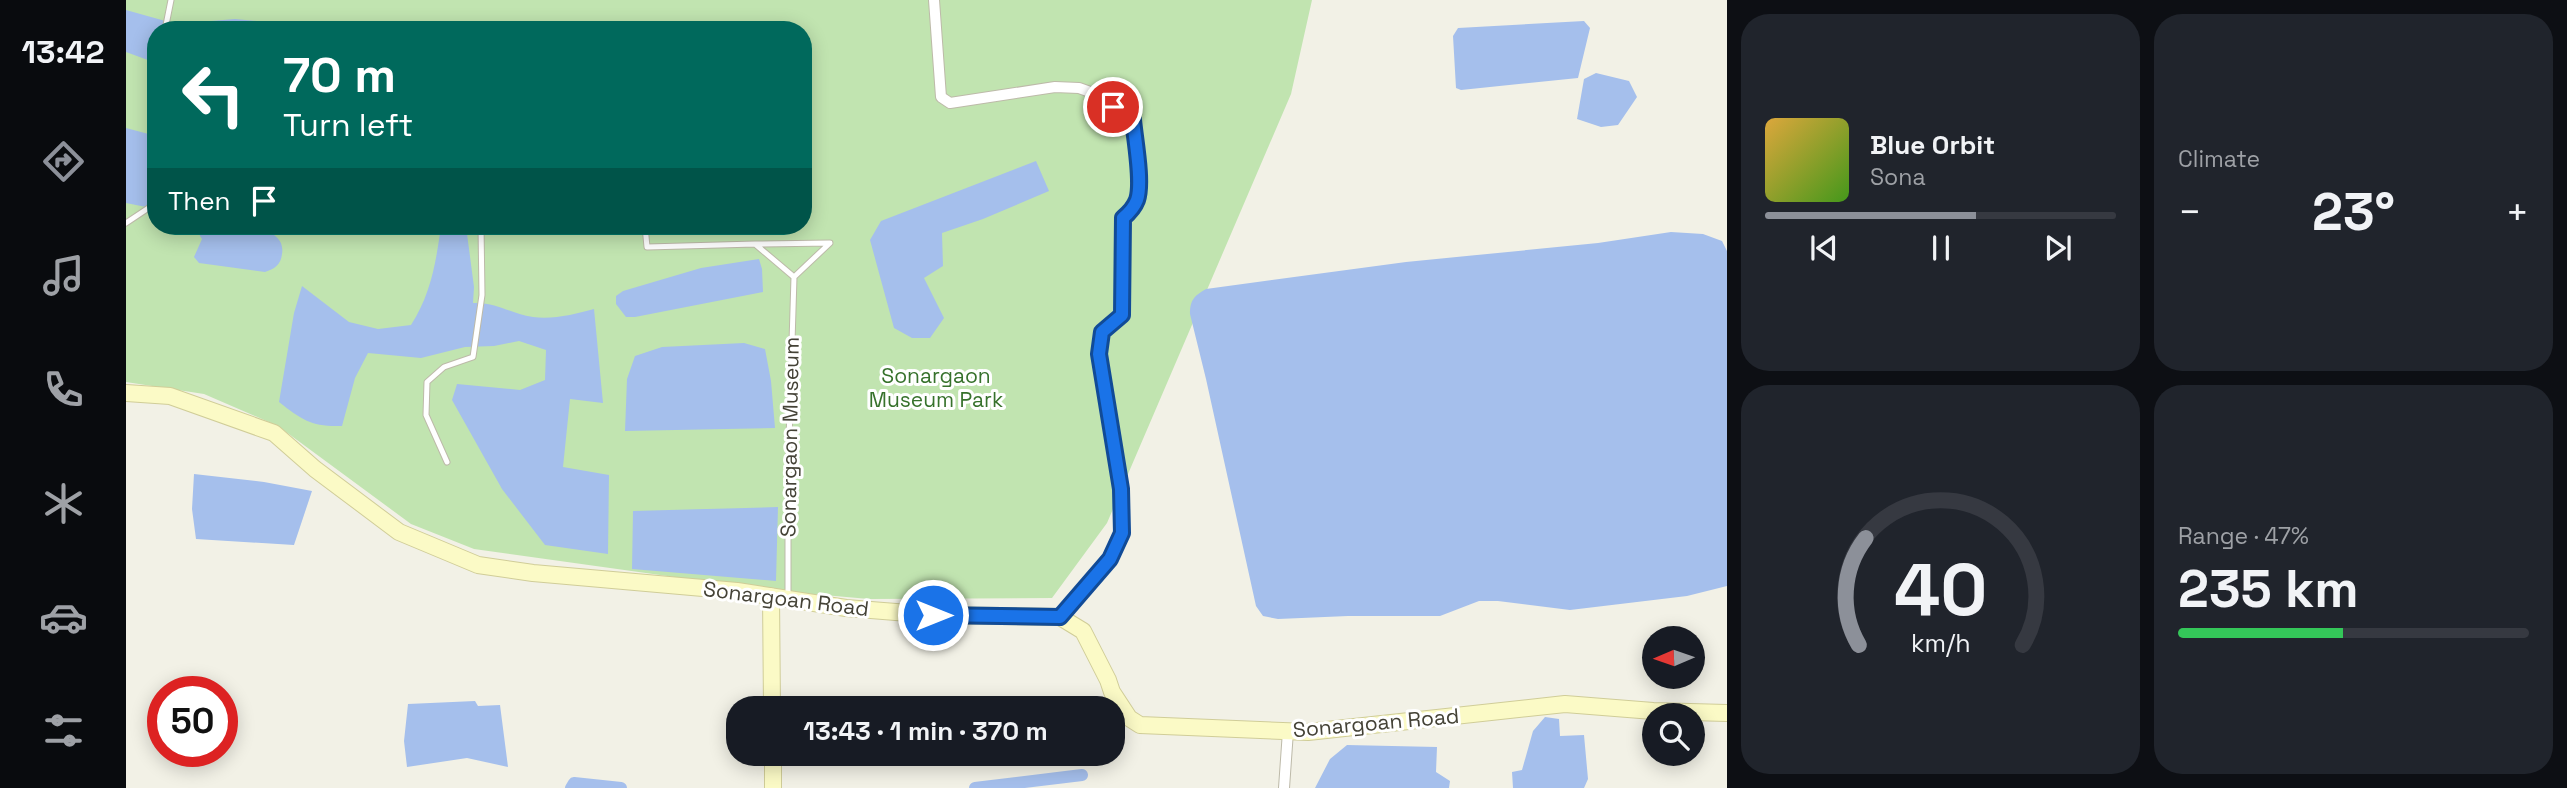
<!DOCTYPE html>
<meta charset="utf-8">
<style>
:root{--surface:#171b24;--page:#20242c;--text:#f1f3f6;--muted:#9ea1a6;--line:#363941;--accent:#8c9099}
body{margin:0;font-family:"Space Grotesk",sans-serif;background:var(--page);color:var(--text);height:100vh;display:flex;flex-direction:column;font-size:26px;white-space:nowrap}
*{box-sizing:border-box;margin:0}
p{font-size:23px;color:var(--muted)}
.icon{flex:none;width:38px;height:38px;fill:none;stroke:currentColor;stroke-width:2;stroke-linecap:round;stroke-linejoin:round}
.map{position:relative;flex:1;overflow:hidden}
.panel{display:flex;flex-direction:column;gap:14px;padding:14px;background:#0d0f14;width:840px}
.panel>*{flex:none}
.banner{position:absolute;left:21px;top:21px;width:665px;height:214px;border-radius:28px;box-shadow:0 4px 18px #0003;background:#00695c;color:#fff;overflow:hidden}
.needle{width:46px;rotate:268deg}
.tools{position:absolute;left:1516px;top:626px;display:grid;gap:14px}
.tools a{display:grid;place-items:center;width:63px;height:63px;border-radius:50%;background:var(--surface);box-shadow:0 4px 18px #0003;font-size:35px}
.speed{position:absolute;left:21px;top:676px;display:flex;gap:14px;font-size:35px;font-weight:700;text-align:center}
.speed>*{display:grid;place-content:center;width:91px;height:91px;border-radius:50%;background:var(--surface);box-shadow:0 4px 18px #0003;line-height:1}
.speed .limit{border:10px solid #d22;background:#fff;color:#111}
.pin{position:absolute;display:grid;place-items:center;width:60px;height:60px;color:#fff;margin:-30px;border:4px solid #fff;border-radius:50%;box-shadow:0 2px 7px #0007}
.me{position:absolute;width:77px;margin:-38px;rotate:90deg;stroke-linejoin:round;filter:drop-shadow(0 0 5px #0008)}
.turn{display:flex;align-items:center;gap:24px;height:147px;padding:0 21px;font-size:32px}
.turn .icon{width:91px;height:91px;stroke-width:2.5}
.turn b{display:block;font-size:49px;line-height:60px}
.then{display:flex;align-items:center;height:66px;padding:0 21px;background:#0003;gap:14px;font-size:26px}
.big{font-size:52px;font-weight:700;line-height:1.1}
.panel .widget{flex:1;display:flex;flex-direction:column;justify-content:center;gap:10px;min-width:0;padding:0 24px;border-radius:28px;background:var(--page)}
.panel .dial{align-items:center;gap:0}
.dial svg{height:182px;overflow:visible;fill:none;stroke:var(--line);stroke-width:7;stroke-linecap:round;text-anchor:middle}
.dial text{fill:var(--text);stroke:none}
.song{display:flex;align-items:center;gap:21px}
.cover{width:84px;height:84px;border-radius:10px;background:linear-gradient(135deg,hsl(40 70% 55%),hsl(100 70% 35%))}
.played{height:7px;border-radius:4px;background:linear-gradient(90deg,var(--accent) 60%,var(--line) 60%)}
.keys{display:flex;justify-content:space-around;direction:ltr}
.heat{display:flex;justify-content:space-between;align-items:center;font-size:38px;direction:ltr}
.charge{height:10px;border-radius:5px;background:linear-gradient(90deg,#34c759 47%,var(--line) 0)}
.panel .tiles{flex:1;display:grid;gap:14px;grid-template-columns:repeat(2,1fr)}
.trip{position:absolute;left:600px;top:696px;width:399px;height:70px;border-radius:28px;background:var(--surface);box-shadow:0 4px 18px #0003;font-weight:700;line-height:70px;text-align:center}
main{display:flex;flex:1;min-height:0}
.dock{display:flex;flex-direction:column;width:126px;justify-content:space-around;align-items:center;background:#090b0e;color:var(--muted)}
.dock .icon{width:49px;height:49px}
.dock .on{color:var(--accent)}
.dock b{font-size:32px;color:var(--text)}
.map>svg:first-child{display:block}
</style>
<main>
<nav class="dock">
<b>13:42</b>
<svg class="icon on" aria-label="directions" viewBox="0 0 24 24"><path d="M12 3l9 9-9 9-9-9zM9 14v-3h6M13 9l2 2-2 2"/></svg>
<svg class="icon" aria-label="music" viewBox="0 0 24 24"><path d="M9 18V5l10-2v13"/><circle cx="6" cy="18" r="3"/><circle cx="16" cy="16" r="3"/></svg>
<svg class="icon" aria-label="phone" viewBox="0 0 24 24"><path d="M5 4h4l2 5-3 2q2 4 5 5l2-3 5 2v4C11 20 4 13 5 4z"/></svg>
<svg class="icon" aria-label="climate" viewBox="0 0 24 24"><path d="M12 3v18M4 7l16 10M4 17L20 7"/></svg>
<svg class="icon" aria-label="car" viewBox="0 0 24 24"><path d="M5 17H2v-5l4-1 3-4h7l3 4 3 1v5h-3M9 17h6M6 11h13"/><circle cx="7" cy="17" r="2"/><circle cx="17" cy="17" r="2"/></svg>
<svg class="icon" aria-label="filters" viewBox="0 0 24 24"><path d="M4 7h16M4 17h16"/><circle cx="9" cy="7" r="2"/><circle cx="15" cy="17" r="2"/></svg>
</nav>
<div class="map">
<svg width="1601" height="788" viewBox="0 0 1601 788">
<rect width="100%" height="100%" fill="#f2f1e6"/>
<path fill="#c1e4b0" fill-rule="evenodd" d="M0 0H1186L1165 94 981 523 926 598 743 599 641 590 348 549 285 524 152 426 78 394 0 382ZM30 30H677V226H30Z"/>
<path fill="#a5bfec" d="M0 10 50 24 109 19 226 30H30V63L0 52Z
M1458 21 1464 28 1452 78 1335 90 1330 88 1327 36 1332 28Z
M1470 73 1503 81 1511 97 1492 125 1475 127 1451 119 1458 79Z
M0 128 30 136V209L0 203Z
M910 161 923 191 857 219 816 233 817 266 798 278 818 318 804 338H786L768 328 744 240 755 221Z
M68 226C89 226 162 219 156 254 155 265 148 269 139 272L73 263 68 257 76 239Z
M315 226H340L348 287 347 303C372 302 384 314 407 317 426 320 450 314 468 309L477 403 444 399 437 467 483 475 482 554 419 545 376 489 326 400 331 384 394 390 419 380 420 350 393 341 368 346 339 347 295 358 242 353 229 378 216 426C186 427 176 420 153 402L168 313 176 286 223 322 252 329 285 325C305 294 310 262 315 226Z
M1545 232 1577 234 1596 241 1601 251V586L1561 596 1444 610 1372 601H1353L1314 616H1222L1152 619 1137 616 1130 606 1080 379 1064 314C1064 300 1068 296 1080 289L1280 262 1472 243Z
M633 259 636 269 637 292 509 317H500L490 304V296L497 291 575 268Z
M618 343 639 349 645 381 649 428 499 431 501 379 509 356 536 347Z
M68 474 138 482 186 491 168 545 70 539 66 509Z
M652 507 650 581 506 569 507 511Z
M349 701 352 706 374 705 382 767 341 758 281 767 278 741 282 704Z
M1419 717 1433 719 1434 736 1458 735 1462 779 1458 788H1387L1386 772 1396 770 1407 731Z
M1221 745 1311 747 1310 772 1324 781 1323 788H1189L1204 759Z"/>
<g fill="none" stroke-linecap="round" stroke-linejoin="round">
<path stroke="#a5bfec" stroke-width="12" d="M445 788 448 783 495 788
M849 788 956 775"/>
<defs>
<path id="lane" d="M39 30 45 0
M0 223 30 203
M519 226 521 247 629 244
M321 462 300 415 301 382 318 367 347 357 356 295 355 226
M662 597V473L668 277 629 244 704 243 668 277"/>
<path id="street" d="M808 0 815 97 824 103 929 87 953 88 967 93 1007 120C1009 140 1017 183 1011 200 1008 208 1003 213 997 218L996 315 976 333 973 354 995 489 996 533 984 559 934 617
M1158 788 1162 731"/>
<path id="secondary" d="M0 393 44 396 148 433 189 469 273 532 352 565 407 573 611 591 720 608 807 615 934 617 957 631 982 680 986 692 1003 718 1014 725 1182 732 1439 704 1527 711 1601 713
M645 596 646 709
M647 754V788"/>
</defs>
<use href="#lane" stroke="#bdbaa9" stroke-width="7"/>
<use href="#street" stroke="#bdbaa9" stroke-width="12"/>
<use href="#secondary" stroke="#d0cd98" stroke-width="18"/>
<use href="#lane" stroke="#fff" stroke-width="5"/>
<use href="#street" stroke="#fff" stroke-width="10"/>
<use href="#secondary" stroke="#fbfac6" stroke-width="16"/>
</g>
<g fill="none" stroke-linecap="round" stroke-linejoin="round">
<defs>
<path id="route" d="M807 615 934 617 984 559 996 533 995 489 973 354 976 332 996 315 997 218C1003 213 1008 208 1011 200 1017 183 1009 140 1007 120L987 107"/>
</defs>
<use href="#route" stroke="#114b97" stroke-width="18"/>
<use href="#route" stroke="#1a73e8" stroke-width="12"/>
</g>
<g text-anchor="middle" stroke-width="6" stroke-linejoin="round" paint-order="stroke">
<g font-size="21" fill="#37722c" stroke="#fff">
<text x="810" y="383">Sonargaon<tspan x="810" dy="24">Museum Park</tspan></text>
</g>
<g font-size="21" fill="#444236" stroke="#fff">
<text transform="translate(664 437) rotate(-89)" y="7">Sonargaon Museum</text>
<text transform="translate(660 599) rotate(7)" y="7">Sonargoan Road</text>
<text transform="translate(1250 723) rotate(-5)" y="7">Sonargoan Road</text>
</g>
</g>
</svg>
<div class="tools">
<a><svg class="needle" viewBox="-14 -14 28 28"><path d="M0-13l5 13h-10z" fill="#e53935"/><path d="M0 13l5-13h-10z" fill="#9ea1a6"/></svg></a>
<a><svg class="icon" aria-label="search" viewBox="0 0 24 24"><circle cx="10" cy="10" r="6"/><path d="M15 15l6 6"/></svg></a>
</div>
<div class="speed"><div class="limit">50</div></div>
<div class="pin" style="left:987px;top:107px;background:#d93025"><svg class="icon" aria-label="arrive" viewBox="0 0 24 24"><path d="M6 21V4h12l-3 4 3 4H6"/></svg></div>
<svg class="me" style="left:807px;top:615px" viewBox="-20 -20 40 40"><circle r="17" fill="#1a73e8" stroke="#fff" stroke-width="3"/><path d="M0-11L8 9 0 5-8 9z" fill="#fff"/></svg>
<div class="trip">13:43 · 1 min · 370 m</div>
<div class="banner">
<div class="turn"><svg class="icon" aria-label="left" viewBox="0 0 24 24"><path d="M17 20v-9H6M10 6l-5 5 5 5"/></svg><div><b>70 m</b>Turn left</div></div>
<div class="then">Then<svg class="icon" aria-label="arrive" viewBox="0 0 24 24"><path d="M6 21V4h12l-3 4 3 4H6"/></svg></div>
</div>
</div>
<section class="panel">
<div class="tiles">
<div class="widget">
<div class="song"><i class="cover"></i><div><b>Blue Orbit</b><p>Sona</p></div></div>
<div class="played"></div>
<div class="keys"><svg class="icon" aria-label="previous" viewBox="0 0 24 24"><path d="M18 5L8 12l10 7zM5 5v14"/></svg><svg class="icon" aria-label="pause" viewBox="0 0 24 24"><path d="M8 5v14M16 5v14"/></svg><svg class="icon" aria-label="next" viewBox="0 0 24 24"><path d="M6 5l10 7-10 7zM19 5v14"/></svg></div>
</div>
<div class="widget"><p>Climate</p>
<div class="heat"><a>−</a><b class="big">23°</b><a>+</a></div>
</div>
<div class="widget dial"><svg viewBox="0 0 100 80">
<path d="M14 69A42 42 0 1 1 86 69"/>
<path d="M14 69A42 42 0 0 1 17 22" stroke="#8c9099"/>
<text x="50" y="56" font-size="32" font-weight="700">40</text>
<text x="50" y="72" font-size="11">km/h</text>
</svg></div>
<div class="widget"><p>Range · 47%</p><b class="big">235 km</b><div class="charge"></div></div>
</div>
</section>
</main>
